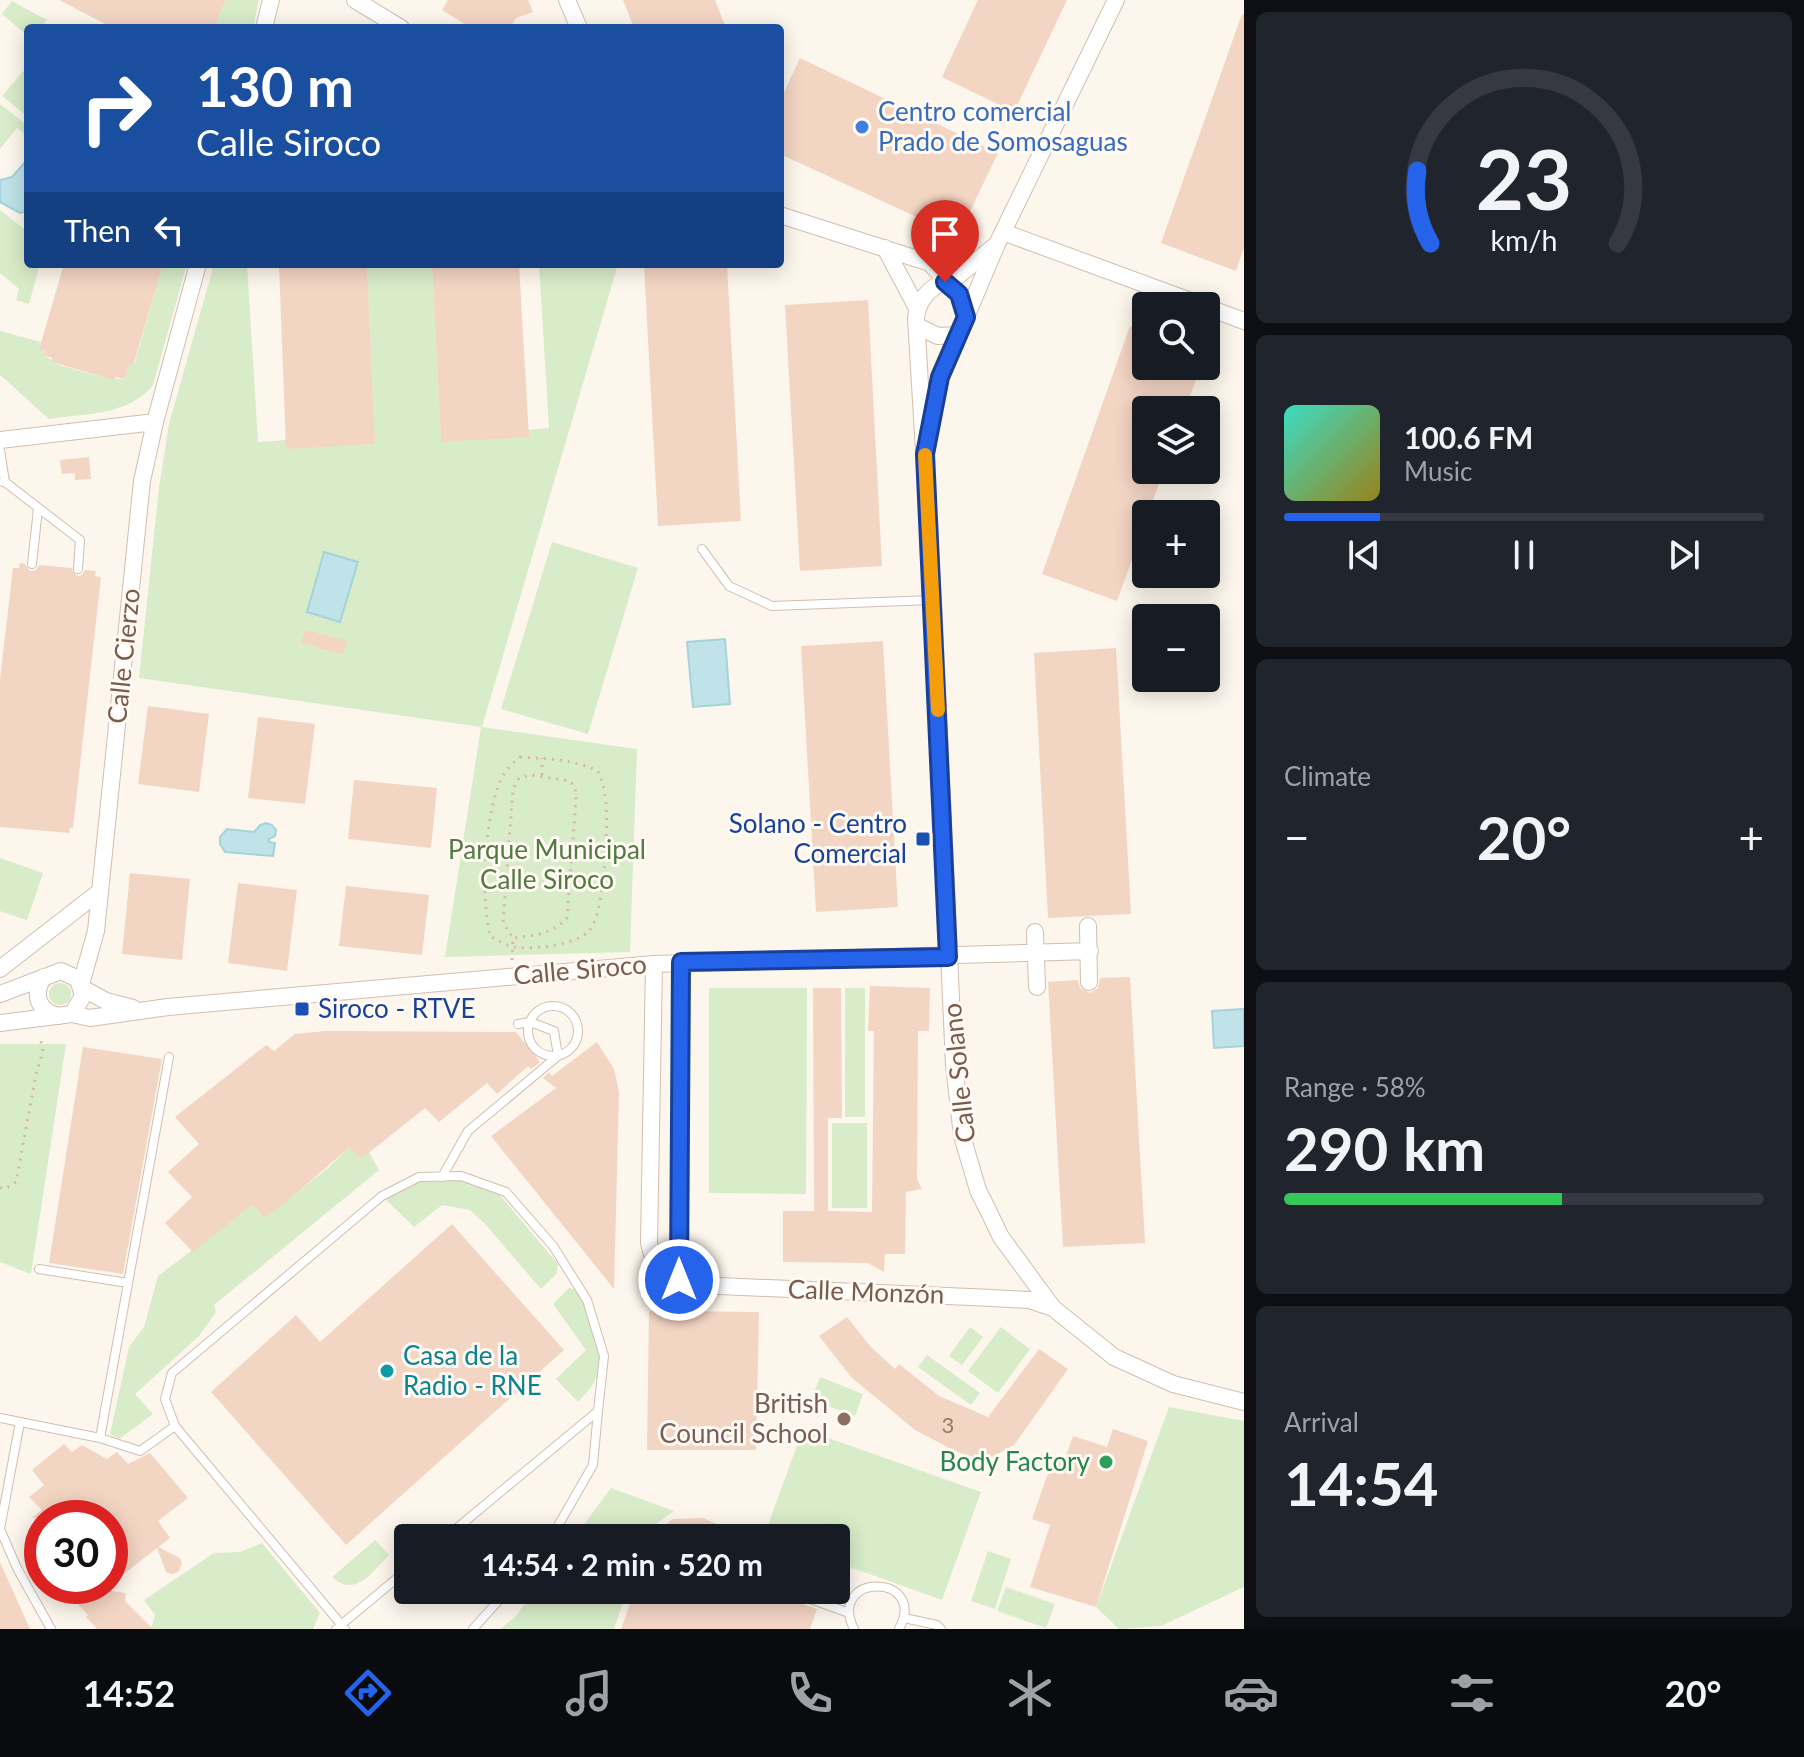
<!DOCTYPE html>
<meta charset="utf-8">
<style>
:root{--surface:#171b24;--page:#20242c;--text:#f1f3f6;--muted:#9ea1a6;--line:#363941;--accent:#2563eb}
body{margin:0;font-family:Lato,sans-serif;background:var(--page);color:var(--text);height:100vh;display:flex;flex-direction:column;font-size:30px;white-space:nowrap}
*{box-sizing:border-box;margin:0}
p{font-size:26px;color:var(--muted)}
.icon{flex:none;width:44px;height:44px;fill:none;stroke:currentColor;stroke-width:2;stroke-linecap:round;stroke-linejoin:round}
.map{position:relative;flex:1;overflow:hidden}
.panel{display:flex;flex-direction:column;gap:12px;padding:12px;background:#0d0f14;width:560px}
.panel>*{flex:none}
.top-card{position:absolute;left:24px;top:24px;width:760px;height:244px;border-radius:8px;box-shadow:0 4px 20px #0003;background:#1a4fa0;color:#fff;overflow:hidden}
.controls{position:absolute;left:1132px;top:292px;display:grid;gap:16px}
.controls a{display:grid;place-items:center;width:88px;height:88px;border-radius:8px;background:var(--surface);box-shadow:0 4px 20px #0003;font-size:40px}
.speed{position:absolute;left:24px;top:1500px;display:flex;gap:16px;font-size:40px;font-weight:700;text-align:center}
.speed>*{display:grid;place-content:center;width:104px;height:104px;border-radius:50%;background:var(--surface);box-shadow:0 4px 20px #0003;line-height:1}
.speed .limit{border:12px solid #d22;background:#fff;color:#111}
.pin{position:absolute;display:grid;place-items:center;width:68px;height:68px;color:#fff;margin:-82px -34px;border-radius:50% 50% 50% 0;rotate:-45deg;box-shadow:0 0 8px #0007}
.pin .icon{rotate:45deg}
.me{position:absolute;width:88px;margin:-44px;rotate:0deg;stroke-linejoin:round;filter:drop-shadow(0 0 6px #0008)}
.turn{display:flex;align-items:center;gap:28px;height:168px;padding:0 40px;font-size:36px}
.turn .icon{width:104px;height:104px;stroke-width:2.5}
.turn b{display:block;font-size:56px;line-height:68px}
.then{display:flex;align-items:center;height:76px;padding:0 40px;background:#0003;gap:16px;font-size:30px}
.big{font-size:60px;font-weight:700;line-height:1.1}
.panel .tile{flex:1;display:flex;flex-direction:column;justify-content:center;gap:12px;min-width:0;padding:0 28px;border-radius:12px;background:var(--page)}
.panel .dial{align-items:center;gap:0}
.dial svg{height:208px;overflow:visible;fill:none;stroke:var(--line);stroke-width:7;stroke-linecap:round;text-anchor:middle}
.dial text{fill:var(--text);stroke:none}
.song{display:flex;align-items:center;gap:24px}
.cover{width:96px;height:96px;border-radius:12px;background:linear-gradient(135deg,hsl(170 70% 55%),hsl(50 70% 35%))}
.played{height:8px;border-radius:4px;background:linear-gradient(90deg,var(--accent) 20%,var(--line) 20%)}
.keys{display:flex;justify-content:space-around;direction:ltr}
.heat{display:flex;justify-content:space-between;align-items:center;font-size:44px;direction:ltr}
.charge{height:12px;border-radius:6px;background:linear-gradient(90deg,#34c759 58%,var(--line) 0)}
.trip{position:absolute;left:394px;top:1524px;width:456px;height:80px;border-radius:8px;background:var(--surface);box-shadow:0 4px 20px #0003;font-weight:700;line-height:80px;text-align:center}
.menu{display:flex;height:128px;justify-content:space-around;align-items:center;background:#090b0e;color:var(--muted)}
.menu .icon{width:56px;height:56px}
.menu .selected{color:var(--accent)}
.menu b{font-size:36px;color:var(--text)}
main{display:flex;flex:1;min-height:0}
.map>svg:first-child{display:block}
</style>
<main>
<div class="map">
<svg width="1244" height="1629" viewBox="0 0 1244 1629">
<rect width="100%" height="100%" fill="#fdf6ec"/>
<path fill="#d8ecc9" fill-rule="evenodd" d="M226 0H259L253 28H212Z
M12 1 47 20 40 28H28V36L2 14Z
M26 68 28 70V117L2 96Z
M0 104 28 126V137L17 128 0 149Z
M0 210 28 232V264H40L29 304 16 300 19 289 0 273Z
M163 264H187L153 385C131 415 82 414 49 419L0 375V331L41 342 39 349 45 351 44 355 59 365 105 378 124 379 129 364 134 365 155 292V273L160 274Z
M214 264H247L258 442 286 440 287 448 375 444 367 264H432L441 441 528 437V430L549 428 539 264H618L482 727 637 749 630 952 445 957 481 727 139 678 159 487 169 424ZM305 629 346 641 343 655 301 643Z
M552 542 638 568 588 734 501 709Z
M0 858 43 873 27 920 0 911Z
M49 994a11 11 0 1 1 22 0a11 11 0 1 1-22 0Z
M709 988H807L806 1194 709 1193Z
M845 988H865V1117H845Z
M0 1044H66L31 1274 0 1262Z
M832 1123H867V1208H832Z
M350 1147 369 1152 379 1170 214 1305 216 1312 199 1336 135 1394 153 1414 119 1439 110 1434 129 1347 144 1327 158 1276 252 1205 264 1218 328 1168Z
M461 1176 494 1188 558 1264 557 1273 541 1289 486 1225 470 1210 442 1205 414 1227 382 1196 419 1177Z
M569 1288 581 1291 603 1364 592 1386 578 1402 556 1379 586 1350 553 1304Z
M970 1327 983 1337 962 1365 949 1356Z
M1001 1327 1030 1349 998 1393 968 1371Z
M927 1355 980 1393 971 1405 918 1367Z
M820 1377 863 1394 855 1416 811 1400Z
M1169 1407 1244 1421V1587L1161 1626 1119 1629 1096 1607Z
M803 1429 981 1492 942 1600 836 1562V1538L764 1536Z
M611 1488 674 1511 657 1523 645 1538H574Z
M375 1540 389 1555C373 1571 355 1599 332 1577Z
M262 1543 320 1613 313 1629H147L152 1626 155 1615 144 1600 214 1553 240 1552Z
M988 1551 1011 1559 995 1609 971 1601Z
M1006 1587 1055 1604 1046 1628 997 1611Z
M535 1590H627L614 1629H500L515 1617Z"/>
<path fill="#bfe3e8" stroke="#a5d3da" stroke-width="2" d="M28 159V211L20 213 0 202V180L12 177Z
M324 552 358 562 340 622 307 612Z
M725 639 730 704 693 707 687 642Z
M266 823 272 825 276 830 275 836 269 839V842L275 843 273 856 225 852 220 844V837L227 829 254 832 260 825Z
M1244 1009V1046L1214 1048 1212 1011Z"/>
<path fill="#f3d5c3" d="M59 0H226L213 28H113Z
M448 0H528L533 12 516 18 510 28H471L442 10Z
M623 0H715L726 28H634Z
M978 0H1067L1014 112 942 77Z
M1242 14H1244V248L1236 271 1161 243Z
M800 58 998 153 958 236 780 154V101Z
M64 264H163L133 366 129 364 124 379 115 377V380L106 378 59 364 51 361 52 358 43 355 45 351 39 350Z
M279 264H367L375 444 286 449Z
M432 264H519L529 437 441 442Z
M644 264H727L741 521 658 526Z
M868 300 882 566 800 571 785 305Z
M1130 326 1146 332V366H1201L1185 410H1146V470H1164L1148 514H1146V521L1117 601 1042 574Z
M89 457 91 479 75 480V473L62 474 60 460Z
M20 563 25 564 30 571 36 570 39 565 71 568 77 576 82 575 85 570 96 571 95 576 101 577 73 828H70L69 833 0 827V679L13 568H19Z
M305 629 347 641 343 655 301 643Z
M883 641 898 907 816 912 801 646Z
M1116 648 1131 914 1048 918 1034 653Z
M148 706 209 714 199 792 138 784Z
M258 717 315 724 305 804 248 798Z
M354 780 437 788 431 848 348 839Z
M130 873 190 879 182 960 122 954Z
M238 883 297 890 287 971 228 963Z
M346 886 429 895 422 955 339 946Z
M1130 977 1145 1243 1063 1247 1048 982 1078 980 1080 988 1090 993 1098 988 1100 978Z
M870 986 930 988 929 1031H918L917 1179 922 1189 906 1192 905 1254H885L884 1272 868 1263 783 1262V1211H814L813 988H841L842 1118H828V1211L872 1212 874 1031H868Z
M326 1031 516 1032 540 1062 531 1069 528 1066 497 1094 487 1083 439 1122 425 1108 361 1159 350 1147 280 1207 264 1218 252 1205 193 1252 165 1223 192 1197 168 1172 199 1144 175 1117 266 1045 274 1051 295 1034Z
M597 1042 614 1069 619 1092 614 1289 491 1136 556 1088 543 1078 549 1072 552 1076Z
M83 1047 162 1059 123 1274 49 1263Z
M452 1224 564 1350 346 1545 211 1392 296 1315 320 1342Z
M649 1311 759 1312 756 1450H647Z
M847 1317 871 1347 895 1369 899 1364 939 1396 988 1417 1039 1349 1068 1369 1014 1445 985 1461 955 1451 915 1430 851 1377 819 1336Z
M1113 1429 1148 1441 1096 1607 1030 1587 1050 1525 1032 1519 1054 1456 1065 1459 1073 1436 1107 1447Z
M64 1444 72 1452 82 1445 107 1459 117 1452 128 1464 150 1453 188 1498 158 1521 170 1538 158 1547 180 1558 182 1564 178 1572 172 1574 166 1572 157 1548 110 1585V1518H32L42 1510 29 1497 44 1485 32 1470Z
M703 1518 722 1526 730 1538H647L673 1519Z
M0 1562 30 1629H0Z
M61 1586H109L104 1590 126 1593 125 1601 153 1629H97L86 1617 88 1615Z
M635 1590H764L817 1609 810 1629H621Z"/>
<g fill="none" stroke-linecap="round" stroke-linejoin="round">
<defs>
<path id="service" d="M0 450 5 482H3
M5 482 80 540 78 569
M702 549 729 586 772 606 933 600
M32 564 38 509
M528 1031a25 25 0 1 1 50 0a25 25 0 1 1-50 0Z
M442 1177 468 1131 558 1056 554 1031 530 1022 518 1024
M39 1269 128 1283
M0 1418 100 1438 140 1451 175 1426
M20 1422 0 1529 17 1568 51 1629
M100 1438 169 1057
M551 1538 593 1465 598 1411
M786 1590 849 1613
M904 1618 937 1625 941 1629
M336 1629 408 1569
M345 1629 175 1426 165 1399 172 1373 382 1196 419 1177 461 1176 506 1192 553 1246 587 1300 604 1356 598 1411 445 1538
M473 1629 508 1590
M854 1629C826 1572 929 1573 899 1629"/>
<path id="minor" d="M355 0 401 28
M567 0 579 28
M264 28 271 0
M780 215 930 263 959 294 966 317 940 377 929 433
M1003 232 1204 306
M885 248 917 308
M945 282C929 287 918 301 916 318L933 600 954 1065 962 1136 978 1190 1001 1237 1053 1308 1114 1357 1173 1384 1244 1402
M948 284 996 245
M1206 307 1244 321
M966 317 997 244 1116 0
M919 327 938 336 959 335
M0 440 155 422
M1088 926 1089 982
M1035 932 1037 987
M654 964 649 1243 655 1265 679 1280 697 1285 992 1298 1029 1300 1053 1308
M0 969 99 892
M44 977C32 994 38 1012 59 1016
M81 984 96 931 142 481 155 422 198 264
M82 988 106 1001 133 1008
M0 994 61 971 78 979 83 996 72 1014 0 1023
M72 1014 90 1018 168 1007 654 964 1090 951
M679 1280 681 962"/>
</defs>
<use href="#service" stroke="#d1beb0" stroke-width="10"/>
<use href="#minor" stroke="#d1beb0" stroke-width="18"/>
<path stroke="#d9b8a5" stroke-width="3" stroke-dasharray="2 6" stroke-linecap="butt" d="M520 757C547 759 573 759 598 771 601 779 604 786 605 795 609 819 605 912 590 930 577 945 532 950 513 947 505 945 497 940 490 936 481 895 484 827 498 787 502 775 510 765 520 757Z
M542 775V758
M512 960 513 938C535 935 551 935 567 918L576 800 575 788 570 781 531 775 519 778 513 789 503 923 513 938
M0 1188 5 1189 16 1182 36 1075 43 1051 40 1036"/>
<use href="#service" stroke="#fff" stroke-width="8"/>
<use href="#minor" stroke="#fff" stroke-width="16"/>
</g>
<g fill="none" stroke-linecap="round" stroke-linejoin="round">
<defs>
<path id="route" d="M679 1280 681 962 948 957 925 454 940 377 966 317 959 294 945 282"/>
</defs>
<use href="#route" stroke="#184099" stroke-width="20"/>
<use href="#route" stroke="#2563eb" stroke-width="14"/>
<path stroke="#f59e0b" stroke-width="14" d="M925 455 938 710"/>
</g>
<circle fill="#3f7fe0" stroke="#fffaf3" stroke-width="3" cx="862" cy="127" r="8"/>
<g fill="#1a4fb4" stroke="#fffaf3" stroke-width="3">
<rect x="915" y="831" width="16" height="16" rx="4"/>
<rect x="294" y="1001" width="16" height="16" rx="4"/>
</g>
<circle fill="#0f9aa8" stroke="#fffaf3" stroke-width="3" cx="387" cy="1371" r="8"/>
<circle fill="#8d6e63" stroke="#fffaf3" stroke-width="3" cx="844" cy="1419" r="8"/>
<circle fill="#2e9e5b" stroke="#fffaf3" stroke-width="3" cx="1106" cy="1462" r="8"/>
<g text-anchor="middle" stroke-width="6" stroke-linejoin="round" paint-order="stroke">
<g font-size="22" fill="#987a6a">
<text x="948" y="1433">3</text>
</g>
<g font-size="26" fill="#366cbe" stroke="#fffaf3" text-anchor="start">
<text x="878" y="121">Centro comercial<tspan x="878" dy="30">Prado de Somosaguas</tspan></text>
</g>
<g font-size="26" fill="#7a5c4d" stroke="#fffaf3">
<text transform="translate(124 656) rotate(-84)" y="9">Calle Cierzo</text>
<text transform="translate(580 970) rotate(-5)" y="9">Calle Siroco</text>
<text transform="translate(959 1073) rotate(-96)" y="9">Calle Solano</text>
<text transform="translate(866 1292) rotate(2)" y="9">Calle Monzón</text>
</g>
<g font-size="26" fill="#164399" stroke="#fffaf3" text-anchor="end">
<text x="907" y="833">Solano - Centro<tspan x="907" dy="30">Comercial</tspan></text>
<text x="318" y="1018" text-anchor="start">Siroco - RTVE</text>
</g>
<g font-size="26" fill="#537a41" stroke="#fffaf3">
<text x="547" y="859">Parque Municipal<tspan x="547" dy="30">Calle Siroco</tspan></text>
</g>
<g font-size="26" fill="#0d838f" stroke="#fffaf3" text-anchor="start">
<text x="403" y="1365">Casa de la<tspan x="403" dy="30">Radio - RNE</tspan></text>
</g>
<g font-size="26" fill="#785e54" stroke="#fffaf3" text-anchor="end">
<text x="828" y="1413">British<tspan x="828" dy="30">Council School</tspan></text>
</g>
<g font-size="26" fill="#27864d" stroke="#fffaf3" text-anchor="end">
<text x="1090" y="1471">Body Factory</text>
</g>
</g>
</svg>
<div class="controls">
<a><svg class="icon" aria-label="search" viewBox="0 0 24 24"><circle cx="10" cy="10" r="6"/><path d="M15 15l6 6"/></svg></a>
<a><svg class="icon" aria-label="layers" viewBox="0 0 24 24"><path d="M12 4l9 5-9 5-9-5zM3 14l9 5 9-5"/></svg></a>
<a>+</a>
<a>−</a>
</div>
<div class="speed"><div class="limit">30</div></div>
<div class="pin" style="left:945px;top:282px;background:#d93025"><svg class="icon" aria-label="arrive" viewBox="0 0 24 24"><path d="M6 21V4h12l-3 4 3 4H6"/></svg></div>
<svg class="me" style="left:679px;top:1280px" viewBox="-20 -20 40 40"><circle r="17" fill="#2563eb" stroke="#fff" stroke-width="3"/><path d="M0-11L8 9 0 5-8 9z" fill="#fff"/></svg>
<div class="trip">14:54 · 2 min · 520 m</div>
<div class="top-card">
<div class="turn"><svg class="icon" aria-label="right" viewBox="0 0 24 24"><path d="M7 20v-9h11M14 6l5 5-5 5"/></svg><div><b>130 m</b>Calle Siroco</div></div>
<div class="then">Then<svg class="icon" aria-label="left" viewBox="0 0 24 24"><path d="M17 20v-9H6M10 6l-5 5 5 5"/></svg></div>
</div>
</div>
<section class="panel">
<div class="tile dial"><svg viewBox="0 0 100 80">
<path d="M14 69A42 42 0 1 1 86 69"/>
<path d="M14 69A42 42 0 0 1 9 41" stroke="#2563eb"/>
<text x="50" y="56" font-size="32" font-weight="700">23</text>
<text x="50" y="72" font-size="11">km/h</text>
</svg></div>
<div class="tile">
<div class="song"><i class="cover"></i><div><b>100.6 FM</b><p>Music</p></div></div>
<div class="played"></div>
<div class="keys"><svg class="icon" aria-label="previous" viewBox="0 0 24 24"><path d="M18 5L8 12l10 7zM5 5v14"/></svg><svg class="icon" aria-label="pause" viewBox="0 0 24 24"><path d="M8 5v14M16 5v14"/></svg><svg class="icon" aria-label="next" viewBox="0 0 24 24"><path d="M6 5l10 7-10 7zM19 5v14"/></svg></div>
</div>
<div class="tile"><p>Climate</p>
<div class="heat"><a>−</a><b class="big">20°</b><a>+</a></div>
</div>
<div class="tile"><p>Range · 58%</p><b class="big">290 km</b><div class="charge"></div></div>
<div class="tile"><p>Arrival</p><b class="big">14:54</b></div>
</section>
</main>
<nav class="menu">
<b>14:52</b>
<svg class="icon selected" aria-label="directions" viewBox="0 0 24 24"><path d="M12 3l9 9-9 9-9-9zM9 14v-3h6M13 9l2 2-2 2"/></svg>
<svg class="icon" aria-label="music" viewBox="0 0 24 24"><path d="M9 18V5l10-2v13"/><circle cx="6" cy="18" r="3"/><circle cx="16" cy="16" r="3"/></svg>
<svg class="icon" aria-label="phone" viewBox="0 0 24 24"><path d="M5 4h4l2 5-3 2q2 4 5 5l2-3 5 2v4C11 20 4 13 5 4z"/></svg>
<svg class="icon" aria-label="climate" viewBox="0 0 24 24"><path d="M12 3v18M4 7l16 10M4 17L20 7"/></svg>
<svg class="icon" aria-label="car" viewBox="0 0 24 24"><path d="M5 17H2v-5l4-1 3-4h7l3 4 3 1v5h-3M9 17h6M6 11h13"/><circle cx="7" cy="17" r="2"/><circle cx="17" cy="17" r="2"/></svg>
<svg class="icon" aria-label="filters" viewBox="0 0 24 24"><path d="M4 7h16M4 17h16"/><circle cx="9" cy="7" r="2"/><circle cx="15" cy="17" r="2"/></svg>
<b>20°</b>
</nav>
